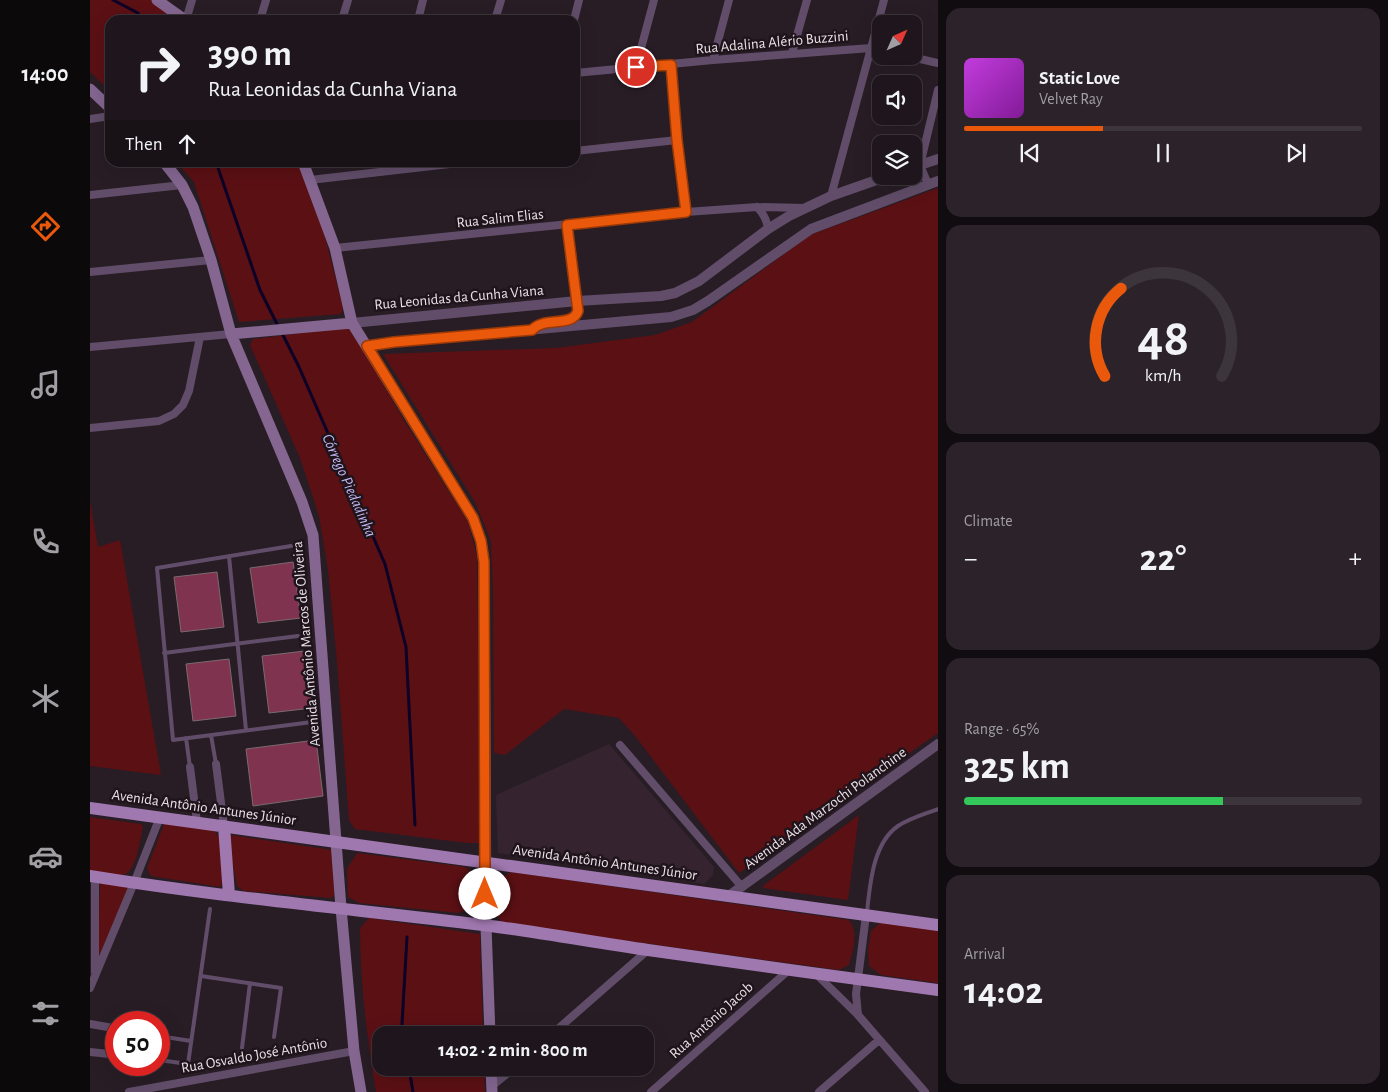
<!DOCTYPE html>
<meta charset="utf-8">
<style>
:root{--surface:#1e161c;--page:#2b2329;--text:#f1f3f6;--muted:#a19fa3;--line:#3c353b;--accent:#ea580c}
body{margin:0;font-family:"Alegreya Sans",sans-serif;background:var(--page);color:var(--text);height:100vh;display:flex;flex-direction:column;font-size:19px;white-space:nowrap}
*{box-sizing:border-box;margin:0}
p{font-size:16px;color:var(--muted)}
.icon{flex:none;width:28px;height:28px;fill:none;stroke:currentColor;stroke-width:2;stroke-linecap:round;stroke-linejoin:round}
.map{position:relative;flex:1;overflow:hidden}
.panel{display:flex;flex-direction:column;gap:8px;padding:8px;background:#100c0f;width:450px}
.panel>*{flex:none}
.hud{position:absolute;left:15px;top:15px;width:475px;height:152px;border-radius:15px;box-shadow:0 5px 20px #0002,0 0 0 1px var(--line);background:#1e161c;color:var(--text);overflow:hidden}
.needle{width:32px;rotate:45deg}
.tools{position:absolute;left:782px;top:15px;display:grid;gap:10px}
.tools a{display:grid;place-items:center;width:50px;height:50px;border-radius:10px;background:var(--surface);box-shadow:0 5px 20px #0002,0 0 0 1px var(--line);font-size:25px}
.speed{position:absolute;left:15px;top:1011px;display:flex;gap:10px;font-size:25px;font-weight:700;text-align:center}
.speed>*{display:grid;place-content:center;width:65px;height:65px;border-radius:50%;background:var(--surface);box-shadow:0 5px 20px #0002,0 0 0 1px var(--line);line-height:1}
.speed .limit{border:8px solid #d22;background:#fff;color:#111}
.pin{position:absolute;display:grid;place-items:center;width:42px;height:42px;color:#fff;margin:-21px;border:2px solid #fff;border-radius:50%;box-shadow:0 1px 5px #0007}
.me{position:absolute;width:55px;margin:-28px;rotate:0deg;stroke-linejoin:round;filter:drop-shadow(0 0 4px #0008)}
.turn{display:flex;align-items:center;gap:18px;height:105px;padding:0 20px;font-size:22px}
.turn .icon{width:65px;height:65px;stroke-width:2.5}
.turn b{display:block;font-size:35px;line-height:42px}
.then{display:flex;align-items:center;height:48px;padding:0 20px;background:#0003;gap:10px;font-size:19px}
.big{font-size:38px;font-weight:700;line-height:1.1}
.panel .tile{flex:1;display:flex;flex-direction:column;justify-content:center;gap:8px;min-width:0;padding:0 18px;border-radius:15px;background:var(--page)}
.panel .dial{align-items:center;gap:0}
.dial svg{height:130px;overflow:visible;fill:none;stroke:var(--line);stroke-width:7;stroke-linecap:round;text-anchor:middle}
.dial text{fill:var(--text);stroke:none}
.song{display:flex;align-items:center;gap:15px}
.cover{width:60px;height:60px;border-radius:8px;background:linear-gradient(135deg,hsl(290 70% 55%),hsl(290 70% 35%))}
.played{height:5px;border-radius:2px;background:linear-gradient(90deg,var(--accent) 35%,var(--line) 35%)}
.keys{display:flex;justify-content:space-around;direction:ltr}
.heat{display:flex;justify-content:space-between;align-items:center;font-size:28px;direction:ltr}
.charge{height:8px;border-radius:4px;background:linear-gradient(90deg,#34c759 65%,var(--line) 0)}
.trip{position:absolute;left:282px;top:1026px;width:282px;height:50px;border-radius:15px;background:var(--surface);box-shadow:0 5px 20px #0002,0 0 0 1px var(--line);font-weight:700;line-height:50px;text-align:center}
main{display:flex;flex:1;min-height:0}
.tabs{display:flex;flex-direction:column;width:90px;justify-content:space-around;align-items:center;background:#0c090b;color:var(--muted)}
.tabs .icon{width:35px;height:35px}
.tabs .selected{color:var(--accent)}
.tabs b{font-size:22px;color:var(--text)}
.map>svg:first-child{display:block}
</style>
<main>
<nav class="tabs">
<b>14:00</b>
<svg class="icon selected" aria-label="directions" viewBox="0 0 24 24"><path d="M12 3l9 9-9 9-9-9zM9 14v-3h6M13 9l2 2-2 2"/></svg>
<svg class="icon" aria-label="music" viewBox="0 0 24 24"><path d="M9 18V5l10-2v13"/><circle cx="6" cy="18" r="3"/><circle cx="16" cy="16" r="3"/></svg>
<svg class="icon" aria-label="phone" viewBox="0 0 24 24"><path d="M5 4h4l2 5-3 2q2 4 5 5l2-3 5 2v4C11 20 4 13 5 4z"/></svg>
<svg class="icon" aria-label="climate" viewBox="0 0 24 24"><path d="M12 3v18M4 7l16 10M4 17L20 7"/></svg>
<svg class="icon" aria-label="car" viewBox="0 0 24 24"><path d="M5 17H2v-5l4-1 3-4h7l3 4 3 1v5h-3M9 17h6M6 11h13"/><circle cx="7" cy="17" r="2"/><circle cx="17" cy="17" r="2"/></svg>
<svg class="icon" aria-label="filters" viewBox="0 0 24 24"><path d="M4 7h16M4 17h16"/><circle cx="9" cy="7" r="2"/><circle cx="15" cy="17" r="2"/></svg>
</nav>
<div class="map">
<svg width="848" height="1092" viewBox="0 0 848 1092">
<rect width="100%" height="100%" fill="#281d25"/>
<path fill="#352430" d="M519 744 624 867 623 875 614 884 408 853 406 795Z"/>
<path fill="#5b1014" d="M0 0H61L89 20H20V91L0 72Z
M87 163H209L229 214 253 307 251 314 149 322 104 182Z
M848 188V733L649 873 546 737 529 718 474 709 415 755 404 753 403 594 401 541 385 502 293 354 466 348 565 335 602 322 720 235Z
M260 327 315 422 378 522 387 557 390 843H377L265 829 259 820 247 661 238 570 229 516 210 458 160 345 163 339Z
M0 501 8 547 30 540 71 775 0 766Z
M769 815 758 900 673 888 674 885Z
M0 817 51 824 53 827C50 839 46 875 32 875 21 875 10 872 0 870Z
M75 822 123 830 129 837 133 881 130 887 61 876 57 868Z
M141 835 243 850 246 892 242 898 154 891 147 886 139 843Z
M267 853 376 867 386 878C385 896 388 906 368 913L269 903 258 897 257 869Z
M421 872 759 920C769 934 763 949 759 965L749 970 414 924 406 915 411 878Z
M10 882 39 886 8 959Z
M279 918 390 934 393 1035H291V1068H394L395 1092H286C277 1038 270 982 270 928Z
M792 921 848 929V983L791 975 779 966 778 950 781 931Z"/>
<g fill="none" stroke-linecap="round" stroke-linejoin="round">
<path stroke="#0c0026" stroke-width="3" d="M23 0 48 13 50 20
M126 162 170 290 189 328
M192 333 209 367 295 564 316 647 325 825
M314 1035 312 1024 317 937
M319 1068 323 1092"/>
</g>
<path fill="#80334e" stroke="#7b6a6e" d="M203 562 211 618 168 623 160 568Z
M127 572 134 627 91 632 84 577Z
M215 651 222 708 179 713 172 656Z
M139 659 146 716 103 721 96 664Z
M226 740 233 796 163 806 156 749Z"/>
<g fill="none" stroke-linecap="round" stroke-linejoin="round">
<path stroke="#614d69" stroke-width="4" d="M201 546 67 568 83 740 222 722
M139 556 156 730
M74 653 208 636
M121 735 126 764
M96 738 100 767
M777 912C780 884 783 843 808 826 820 818 835 814 848 809
M111 976 191 988 184 1037
M69 1036 101 1041
M152 1048 160 983
M69 1060 98 1064 120 909"/>
<path stroke="#614d69" stroke-width="8" d="M96 20 102 0
M170 20 176 0
M252 20 258 0
M328 20 333 0
M405 20 411 0
M484 20 489 0
M702 53 717 0
M817 56 848 63
M623 60 639 0
M581 65 587 140 596 212
M546 67 564 0
M485 73 623 60 781 48 791 50
M0 119 20 116
M485 151 587 140
M220 180 377 162
M838 184 830 165 848 90
M0 195 92 185
M741 196 794 0
M667 207C674 214 677 220 678 229
M477 225 487 301
M245 248 596 212 667 207 716 208
M0 272 121 260
M0 347 141 334
M0 428 69 421 84 414 93 405 99 391 110 337
M530 745 652 887
M126 764 134 826
M100 767 107 822
M5 972V877
M727 975 768 1015 835 1092
M0 988 44 883 70 817
M768 1015 766 994 776 915
M0 1024 23 1028
M461 1035 558 950
M0 1052 19 1054
M402 1086 424 1068
M39 1092 264 1051
M561 1092 700 969
M729 1092 789 1040"/>
<path stroke="#614d69" stroke-width="10" d="M824 167 848 159
M467 321C484 320 489 319 487 301
M262 323 487 301 571 296 585 293 609 281 678 229 699 216 741 196 798 176
M277 346 304 342 581 317 603 310 618 301 721 229 848 181
M640 895 848 744"/>
<path stroke="#846691" stroke-width="11" d="M67 0 95 20
M0 89 20 108
M74 162 92 185 103 207 121 260 141 334 212 502 223 535 251 908 264 1051 271 1092
M213 162 245 248 262 323 383 518 391 541 394 562 396 926 400 1035
M141 334 262 323
M401 1068 402 1092"/>
<path stroke="#a078b0" stroke-width="12" d="M0 808 848 925
M134 826 139 895
M0 876C130 897 262 909 393 925 448 932 503 942 558 950 655 964 751 977 848 990"/>
</g>
<g fill="none" stroke-linecap="round" stroke-linejoin="round">
<defs>
<path id="route" d="M395 894 394 562 391 541 383 518 277 346 304 342 442 330C454 316 482 328 488 311L477 225 596 212 587 140 581 65 546 67"/>
</defs>
<use href="#route" stroke="#983908" stroke-width="12"/>
<use href="#route" stroke="#ea580c" stroke-width="9"/>
</g>
<g text-anchor="middle" stroke-width="5" stroke-linejoin="round" paint-order="stroke">
<g font-size="15" fill="#e9e1e6" stroke="#1f141b">
<text transform="translate(682 42) rotate(-5)" y="5">Rua Adalina Alério Buzzini</text>
<text transform="translate(410 218) rotate(-6)" y="5">Rua Salim Elias</text>
<text transform="translate(369 297) rotate(-5)" y="5">Rua Leonidas da Cunha Viana</text>
<text transform="translate(216 644) rotate(-95)" y="5">Avenida Antônio Marcos de Oliveira</text>
<text transform="translate(114 807) rotate(8)" y="5">Avenida Antônio Antunes Júnior</text>
<text transform="translate(735 808) rotate(-36)" y="5">Avenida Ada Marzochi Polanchine</text>
<text transform="translate(515 862) rotate(8)" y="5">Avenida Antônio Antunes Júnior</text>
<text transform="translate(621 1020) rotate(-42)" y="5">Rua Antônio Jacob</text>
<text transform="translate(164 1055) rotate(-10)" y="5">Rua Osvaldo José Antônio</text>
</g>
<g font-size="16" font-style="italic" fill="#c3b7f3" stroke="#1f141b">
<text transform="translate(260 485) rotate(66)" y="6">Córrego Piedadinha</text>
</g>
</g>
</svg>
<div class="tools">
<a><svg class="needle" viewBox="-14 -14 28 28"><path d="M0-13l5 13h-10z" fill="#e53935"/><path d="M0 13l5-13h-10z" fill="#a19fa3"/></svg></a>
<a><svg class="icon" aria-label="sound" viewBox="0 0 24 24"><path d="M4 9h4l5-4v14l-5-4H4zM17 9q2 3 0 6"/></svg></a>
<a><svg class="icon" aria-label="layers" viewBox="0 0 24 24"><path d="M12 4l9 5-9 5-9-5zM3 14l9 5 9-5"/></svg></a>
</div>
<div class="speed"><div class="limit">50</div></div>
<div class="pin" style="left:546px;top:67px;background:#d93025"><svg class="icon" aria-label="arrive" viewBox="0 0 24 24"><path d="M6 21V4h12l-3 4 3 4H6"/></svg></div>
<svg class="me" style="left:395px;top:894px" viewBox="-20 -20 40 40"><circle r="19" fill="#fff"/><path d="M0-13L10 11 0 6-10 11z" fill="#ea580c"/></svg>
<div class="trip">14:02 · 2 min · 800 m</div>
<div class="hud">
<div class="turn"><svg class="icon" aria-label="right" viewBox="0 0 24 24"><path d="M7 20v-9h11M14 6l5 5-5 5"/></svg><div><b>390 m</b>Rua Leonidas da Cunha Viana</div></div>
<div class="then">Then<svg class="icon" aria-label="ahead" viewBox="0 0 24 24"><path d="M12 20V5M6 11l6-6 6 6"/></svg></div>
</div>
</div>
<section class="panel">
<div class="tile">
<div class="song"><i class="cover"></i><div><b>Static Love</b><p>Velvet Ray</p></div></div>
<div class="played"></div>
<div class="keys"><svg class="icon" aria-label="previous" viewBox="0 0 24 24"><path d="M18 5L8 12l10 7zM5 5v14"/></svg><svg class="icon" aria-label="pause" viewBox="0 0 24 24"><path d="M8 5v14M16 5v14"/></svg><svg class="icon" aria-label="next" viewBox="0 0 24 24"><path d="M6 5l10 7-10 7zM19 5v14"/></svg></div>
</div>
<div class="tile dial"><svg viewBox="0 0 100 80">
<path d="M14 69A42 42 0 1 1 86 69"/>
<path d="M14 69A42 42 0 0 1 24 15" stroke="#ea580c"/>
<text x="50" y="56" font-size="32" font-weight="700">48</text>
<text x="50" y="72" font-size="11">km/h</text>
</svg></div>
<div class="tile"><p>Climate</p>
<div class="heat"><a>−</a><b class="big">22°</b><a>+</a></div>
</div>
<div class="tile"><p>Range · 65%</p><b class="big">325 km</b><div class="charge"></div></div>
<div class="tile"><p>Arrival</p><b class="big">14:02</b></div>
</section>
</main>
